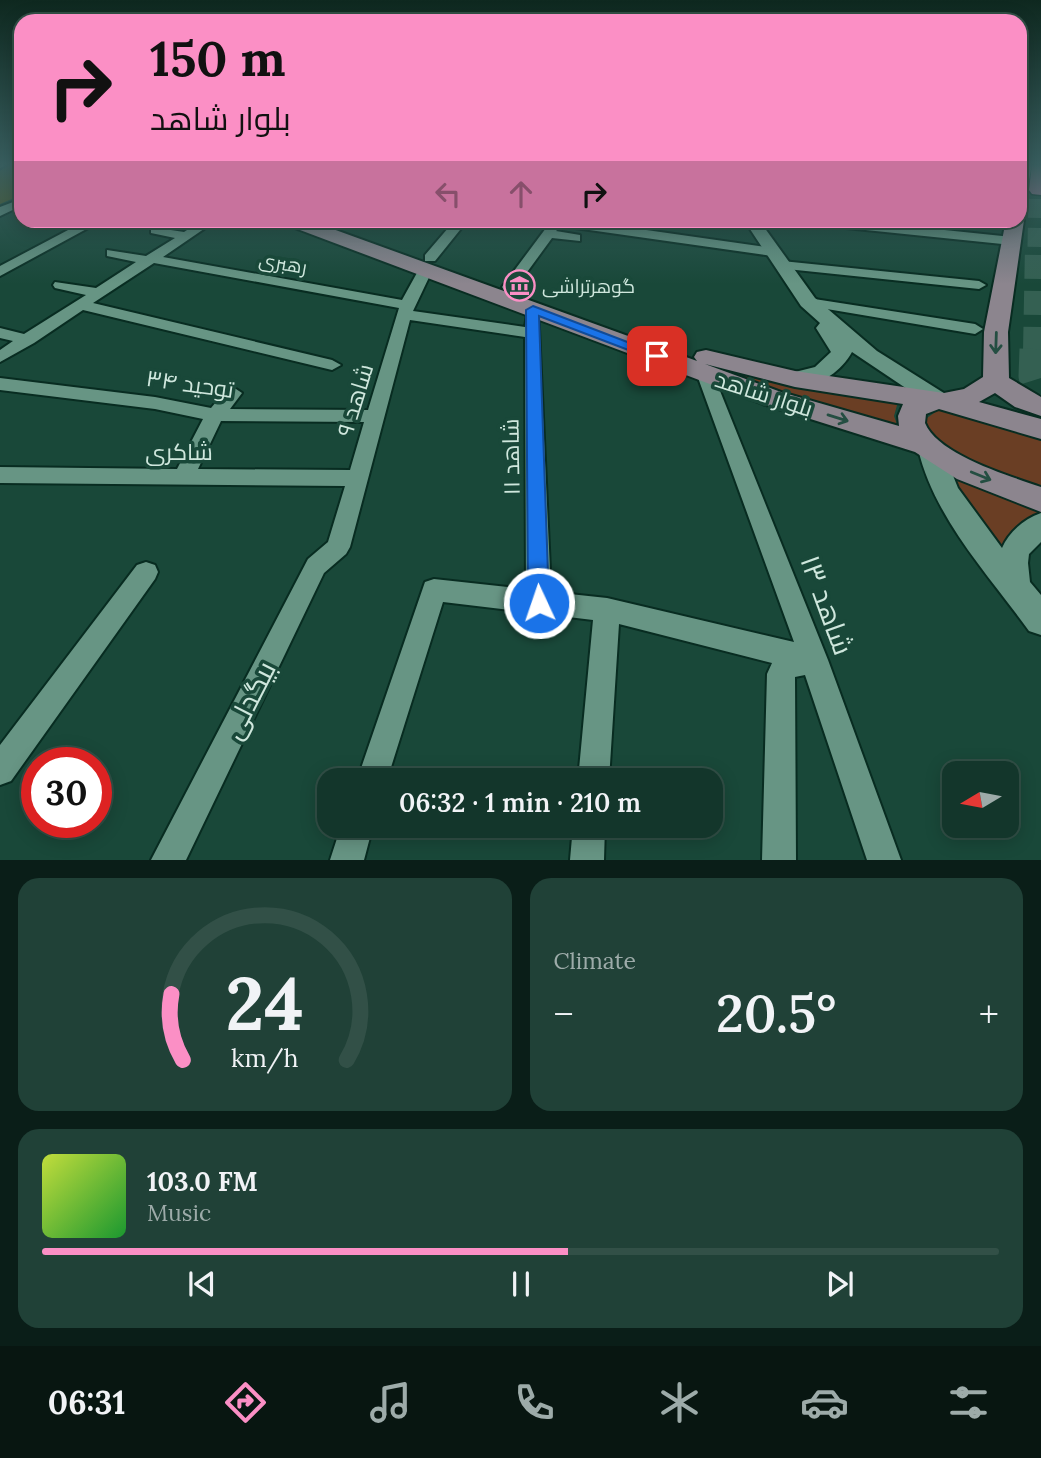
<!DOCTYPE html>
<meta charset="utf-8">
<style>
:root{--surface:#13362b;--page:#204137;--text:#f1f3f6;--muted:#9daba9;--line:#325047;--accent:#fb8fc5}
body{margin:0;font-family:Lora,Cairo,serif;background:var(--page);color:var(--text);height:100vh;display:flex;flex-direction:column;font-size:26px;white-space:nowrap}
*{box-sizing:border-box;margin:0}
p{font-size:23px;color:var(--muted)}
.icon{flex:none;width:38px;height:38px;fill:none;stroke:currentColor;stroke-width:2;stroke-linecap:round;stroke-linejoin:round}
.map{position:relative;height:860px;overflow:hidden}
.details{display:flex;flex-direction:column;gap:18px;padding:18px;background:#0a1e18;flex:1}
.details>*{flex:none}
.top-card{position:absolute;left:14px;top:14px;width:1013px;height:214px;border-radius:21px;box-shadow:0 4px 18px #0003,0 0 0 2px var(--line);background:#fb8fc5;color:#111;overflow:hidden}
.needle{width:46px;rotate:260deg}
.tools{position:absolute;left:942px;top:761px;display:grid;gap:14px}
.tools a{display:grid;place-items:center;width:77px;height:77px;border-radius:14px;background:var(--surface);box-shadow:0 4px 18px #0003,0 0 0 2px var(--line);font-size:35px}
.speed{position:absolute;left:21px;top:747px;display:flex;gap:14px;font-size:35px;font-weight:700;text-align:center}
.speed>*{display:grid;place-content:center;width:91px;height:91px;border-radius:50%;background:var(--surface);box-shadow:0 4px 18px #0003,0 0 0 2px var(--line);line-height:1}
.speed .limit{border:10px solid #d22;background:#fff;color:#111}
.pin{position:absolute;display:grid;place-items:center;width:60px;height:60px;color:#fff;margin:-30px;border-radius:14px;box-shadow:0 4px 10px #0006}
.me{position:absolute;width:77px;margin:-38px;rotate:357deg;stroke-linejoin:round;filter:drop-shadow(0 0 5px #0008)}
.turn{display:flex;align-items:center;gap:24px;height:147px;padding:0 21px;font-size:32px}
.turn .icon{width:91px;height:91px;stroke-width:2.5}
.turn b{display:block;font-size:49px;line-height:60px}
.lanes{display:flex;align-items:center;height:66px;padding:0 21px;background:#0003;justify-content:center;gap:35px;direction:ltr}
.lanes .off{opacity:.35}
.big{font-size:52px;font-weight:600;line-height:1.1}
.details .card{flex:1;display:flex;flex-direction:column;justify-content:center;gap:10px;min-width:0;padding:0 24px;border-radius:21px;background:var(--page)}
.details .dial{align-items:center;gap:0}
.dial svg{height:182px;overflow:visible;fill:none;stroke:var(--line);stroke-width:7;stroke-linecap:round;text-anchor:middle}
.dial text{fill:var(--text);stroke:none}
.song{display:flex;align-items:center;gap:21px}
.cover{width:84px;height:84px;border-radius:10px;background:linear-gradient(135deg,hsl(70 70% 55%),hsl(130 70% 35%))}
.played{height:7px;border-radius:4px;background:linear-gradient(90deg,var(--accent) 55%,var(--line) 55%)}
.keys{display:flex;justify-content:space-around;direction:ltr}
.heat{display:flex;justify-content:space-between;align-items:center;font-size:38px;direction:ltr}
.details .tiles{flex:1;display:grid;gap:18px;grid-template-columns:1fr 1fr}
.card:last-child{grid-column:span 2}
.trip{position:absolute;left:317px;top:768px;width:406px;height:70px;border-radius:21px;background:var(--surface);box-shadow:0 4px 18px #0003,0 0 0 2px var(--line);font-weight:600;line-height:70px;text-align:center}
.tab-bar{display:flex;height:112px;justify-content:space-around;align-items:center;background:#081611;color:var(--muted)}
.tab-bar .icon{width:49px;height:49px}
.tab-bar .on{color:var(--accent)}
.tab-bar b{font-size:32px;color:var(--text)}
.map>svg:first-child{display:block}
</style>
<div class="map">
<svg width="1041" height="860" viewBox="0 0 1041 860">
<rect width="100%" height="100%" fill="#194839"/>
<path fill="#6a3e24" d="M695 365 793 383 899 398 894 416 900 433Z
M941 408 1041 435V490C1012 479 923 456 927 418Z
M941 473 1039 511 1005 541 996 554Z"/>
<path fill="#585819" d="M11 164H21V195L0 204V171Z"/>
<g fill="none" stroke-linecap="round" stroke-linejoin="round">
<path stroke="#346052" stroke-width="19" stroke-dasharray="19 10" stroke-linecap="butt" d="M1037 247 1038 190"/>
<path stroke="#346052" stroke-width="24" stroke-dasharray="24 12" stroke-linecap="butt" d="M1035 351 1037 245"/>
<path stroke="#346052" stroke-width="31" stroke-dasharray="31 15" stroke-linecap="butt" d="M1035 349 1034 376 1041 398"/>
<defs>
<path id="minor" d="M0 164H7L0 168Z
M21 199V206L0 216V207Z
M87 220H103L0 276V266Z
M202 220H217L163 257 402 300 418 271 425 267 432 271 413 311 525 327 528 307H538L551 592 607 598 794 642 697 375 706 370 712 371 828 660 901 860H867L805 675 795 677 796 860H762L767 674 772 663 619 624 609 780H578L593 620 443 602 387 780H357L425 582 434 579 526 589 525 337 410 320 350 547 346 554 324 573 186 860H151L308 559 328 542 345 486 0 483V467L177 469 203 419 155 409 0 390V378L155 397 211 408 227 389 233 387 242 393 230 409 368 410 399 308 154 263 93 303 332 360 341 365 332 370 83 310 34 343 0 362V350L13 341 0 338V328L24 334 86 295 55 288 53 285 55 282 96 288 136 262 107 256V250L146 256 175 238 151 233V227L184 232ZM221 421 364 422 350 470 198 469Z
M455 220H468L435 261H425V255Z
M541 220H576L772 248 779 252 772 256 561 226 556 231 580 235V241L552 238 514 290H504L502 287 549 224Z
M719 220H758L760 223 754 227Z
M801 220H848L1012 237 1018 241 1012 245 807 224Z
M782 261 979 281 986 285 979 289 777 268 775 265Z
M808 298 975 324 983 329 975 334 803 305 801 302Z
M146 562 155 565 158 572 155 579 11 781 0 785V745L137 565Z
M341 826H373L364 860H330Z
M573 826H605L604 860H570Z"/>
<path id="tertiary" d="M744 220H759L815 298 877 351 947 395 951 400 947 405 939 408 931 405 852 352C840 374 813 391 787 384L784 379 787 374 815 367 831 352 816 328 820 323 801 306Z
M931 440 940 443 958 488 1002 548C1009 532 1024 519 1041 513V542L1029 554 1028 563 1030 582 1041 595V635L1029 631C988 574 935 519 918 449L922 443Z"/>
<path id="secondary" d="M1020 164H1032L1028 185 1020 190Z
M1021 216 1024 220 1008 332 1009 378 1041 397V416L1015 407 995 393 979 402 1041 419V439L939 409 926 414 925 423C938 455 1010 476 1041 487V512L957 479 915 452 763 404 284 224 281 220H308L697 361 694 357 697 352 706 350 795 371 944 393 964 389 983 377 984 332 1006 220H1020ZM705 364 795 387 903 404 898 416 899 426 781 392Z"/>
<path id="primary" d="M1032 164H1041V195L1032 194 1029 190Z"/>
</defs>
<use href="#minor" stroke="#082c21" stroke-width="4"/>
<use href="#tertiary" stroke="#082c21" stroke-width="4"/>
<use href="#secondary" stroke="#082c21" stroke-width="4"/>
<use href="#primary" stroke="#082c21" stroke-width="3"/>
<use href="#minor" fill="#679584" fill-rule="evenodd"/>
<use href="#tertiary" fill="#679584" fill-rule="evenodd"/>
<use href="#secondary" fill="#8c858e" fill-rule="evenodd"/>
<use href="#primary" fill="#b17598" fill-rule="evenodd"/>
</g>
<defs><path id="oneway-shaft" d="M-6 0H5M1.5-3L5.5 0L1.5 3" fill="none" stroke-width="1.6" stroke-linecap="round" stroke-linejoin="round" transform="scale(1.75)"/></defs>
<g stroke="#244e42">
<use href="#oneway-shaft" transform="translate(996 343) rotate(92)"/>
<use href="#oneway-shaft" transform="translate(838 418) rotate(17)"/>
<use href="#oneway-shaft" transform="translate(981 476) rotate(22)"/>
</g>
<linearGradient id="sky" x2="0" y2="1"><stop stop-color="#0e281f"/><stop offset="0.58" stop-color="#385e5f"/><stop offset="1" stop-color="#385e5f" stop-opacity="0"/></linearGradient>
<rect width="1041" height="284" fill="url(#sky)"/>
<path fill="#1a73e8" stroke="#114b97" stroke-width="2" d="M533 306 664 356 657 360 652 359 539 316 549 603 546 609 539 612 531 609 528 603 526 310Z"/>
<defs>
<symbol id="museum-ring" viewBox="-11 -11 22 22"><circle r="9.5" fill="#194839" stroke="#fb8fc5" stroke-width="1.5"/><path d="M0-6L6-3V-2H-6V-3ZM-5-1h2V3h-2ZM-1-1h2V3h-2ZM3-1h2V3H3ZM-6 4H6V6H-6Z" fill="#fb8fc5"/></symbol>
</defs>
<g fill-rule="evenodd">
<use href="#museum-ring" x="502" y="268" width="35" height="35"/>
</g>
<g text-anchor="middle" stroke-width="7" stroke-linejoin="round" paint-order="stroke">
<g font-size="19" fill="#cfe7dd" stroke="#194839">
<text transform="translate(283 263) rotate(10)" y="7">رهبری</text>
</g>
<g font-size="19" fill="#cfe7dd" stroke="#194839" text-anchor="start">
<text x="542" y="293">گوهرتراشی</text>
</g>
<g font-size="23" fill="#cfe7dd" stroke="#194839">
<text transform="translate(190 384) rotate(8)" y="8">توحید ۳۴</text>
<text transform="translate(764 394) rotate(18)" y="8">بلوار شاهد</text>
<text transform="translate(355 400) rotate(-73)" y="8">شاهد ۹</text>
<text x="179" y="460">شاکری</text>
<text transform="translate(511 457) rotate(-91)" y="8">شاهد ۱۱</text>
</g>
<g font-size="28" fill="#cfe7dd" stroke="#194839">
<text transform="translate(827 605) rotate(70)" y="10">شاهد ۱۳</text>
<text transform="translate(249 700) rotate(-63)" y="10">بیگدلی</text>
</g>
</g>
</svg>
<div class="tools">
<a><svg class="needle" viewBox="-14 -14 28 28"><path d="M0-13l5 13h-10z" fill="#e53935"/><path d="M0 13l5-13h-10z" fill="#9daba9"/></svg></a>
</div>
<div class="speed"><div class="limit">30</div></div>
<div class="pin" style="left:657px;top:356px;background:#d93025"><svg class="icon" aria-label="arrive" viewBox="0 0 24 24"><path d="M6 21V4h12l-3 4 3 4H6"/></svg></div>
<svg class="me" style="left:539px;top:603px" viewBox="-20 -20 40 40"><circle r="17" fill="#1a73e8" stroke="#fff" stroke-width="3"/><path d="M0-11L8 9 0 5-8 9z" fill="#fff"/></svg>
<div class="trip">06:32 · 1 min · 210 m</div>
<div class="top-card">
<div class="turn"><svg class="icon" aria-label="right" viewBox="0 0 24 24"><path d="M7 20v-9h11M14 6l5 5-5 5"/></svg><div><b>150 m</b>بلوار شاهد</div></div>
<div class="lanes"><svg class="icon off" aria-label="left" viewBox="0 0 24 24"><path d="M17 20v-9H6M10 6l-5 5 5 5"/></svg><svg class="icon off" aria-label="ahead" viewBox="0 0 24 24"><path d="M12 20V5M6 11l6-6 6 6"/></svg><svg class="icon" aria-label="right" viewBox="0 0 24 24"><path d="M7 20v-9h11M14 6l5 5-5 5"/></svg></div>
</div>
</div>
<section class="details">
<div class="tiles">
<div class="card dial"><svg viewBox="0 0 100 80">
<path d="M14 69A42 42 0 1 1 86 69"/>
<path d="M14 69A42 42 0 0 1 9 40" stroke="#fb8fc5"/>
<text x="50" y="56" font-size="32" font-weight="700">24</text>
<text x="50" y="72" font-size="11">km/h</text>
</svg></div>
<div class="card"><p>Climate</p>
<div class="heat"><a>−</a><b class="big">20.5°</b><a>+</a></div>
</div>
<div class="card">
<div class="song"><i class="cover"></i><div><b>103.0 FM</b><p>Music</p></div></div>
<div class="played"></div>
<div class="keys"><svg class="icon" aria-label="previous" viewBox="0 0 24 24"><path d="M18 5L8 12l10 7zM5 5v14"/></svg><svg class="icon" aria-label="pause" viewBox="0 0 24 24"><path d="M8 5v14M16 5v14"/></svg><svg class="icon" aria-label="next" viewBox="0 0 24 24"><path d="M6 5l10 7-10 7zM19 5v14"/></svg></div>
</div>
</div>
</section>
<nav class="tab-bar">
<b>06:31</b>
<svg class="icon on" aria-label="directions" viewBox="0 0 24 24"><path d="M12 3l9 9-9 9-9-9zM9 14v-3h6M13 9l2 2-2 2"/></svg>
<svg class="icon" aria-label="music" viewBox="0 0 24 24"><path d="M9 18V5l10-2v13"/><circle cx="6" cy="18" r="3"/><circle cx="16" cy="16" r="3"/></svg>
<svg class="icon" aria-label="phone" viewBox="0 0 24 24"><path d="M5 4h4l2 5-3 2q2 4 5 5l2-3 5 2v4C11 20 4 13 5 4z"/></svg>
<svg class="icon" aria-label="climate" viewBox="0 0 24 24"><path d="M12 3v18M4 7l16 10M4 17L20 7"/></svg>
<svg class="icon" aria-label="car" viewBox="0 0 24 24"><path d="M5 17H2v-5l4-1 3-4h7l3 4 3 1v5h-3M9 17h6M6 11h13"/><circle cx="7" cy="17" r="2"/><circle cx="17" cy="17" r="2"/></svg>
<svg class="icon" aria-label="filters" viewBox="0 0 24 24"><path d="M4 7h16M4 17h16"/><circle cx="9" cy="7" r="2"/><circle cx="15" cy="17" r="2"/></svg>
</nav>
